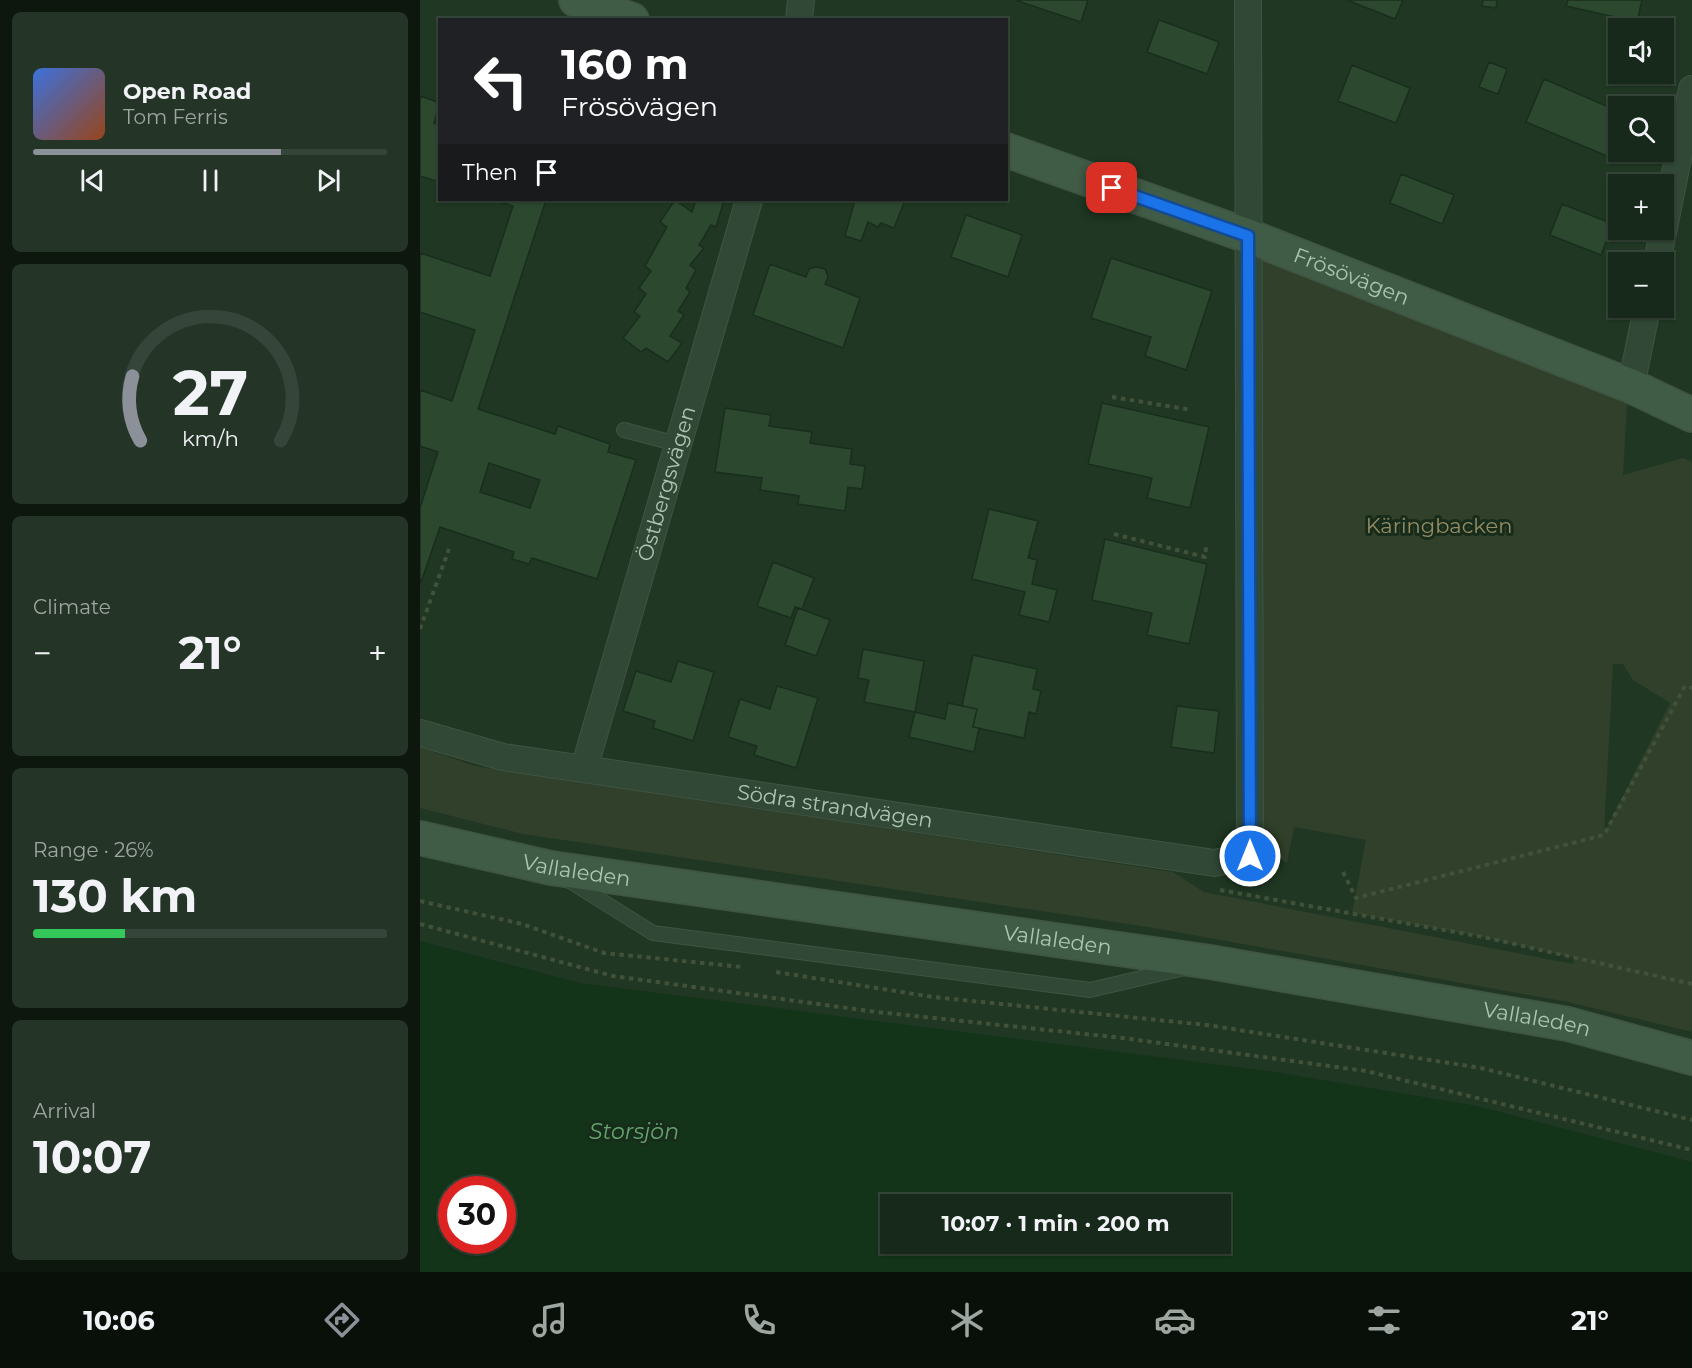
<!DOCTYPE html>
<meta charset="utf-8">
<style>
:root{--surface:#17291a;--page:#243527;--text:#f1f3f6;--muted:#9ea6a2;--line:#364539;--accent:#8c9099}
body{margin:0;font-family:Montserrat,sans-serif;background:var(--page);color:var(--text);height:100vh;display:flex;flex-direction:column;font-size:22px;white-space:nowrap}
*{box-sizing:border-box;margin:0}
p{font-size:20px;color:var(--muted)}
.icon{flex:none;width:33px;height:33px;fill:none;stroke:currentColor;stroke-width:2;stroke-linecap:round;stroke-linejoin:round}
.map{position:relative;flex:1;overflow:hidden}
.panel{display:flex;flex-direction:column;gap:12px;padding:12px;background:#0d170e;width:420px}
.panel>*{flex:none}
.guide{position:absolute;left:18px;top:18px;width:570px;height:183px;border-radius:0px;box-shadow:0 2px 4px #0004,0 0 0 2px var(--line);background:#202124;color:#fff;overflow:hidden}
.tools{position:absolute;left:1188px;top:18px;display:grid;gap:12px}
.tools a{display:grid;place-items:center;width:66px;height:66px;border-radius:0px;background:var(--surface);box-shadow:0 2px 4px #0004,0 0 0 2px var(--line);font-size:30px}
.speed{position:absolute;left:18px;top:1176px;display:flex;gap:12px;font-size:30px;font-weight:700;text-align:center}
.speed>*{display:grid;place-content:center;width:78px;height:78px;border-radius:50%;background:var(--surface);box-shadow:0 2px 4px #0004,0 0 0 2px var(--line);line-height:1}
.speed .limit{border:9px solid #d22;background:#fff;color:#111}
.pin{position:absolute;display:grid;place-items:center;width:51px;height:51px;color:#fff;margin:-26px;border-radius:12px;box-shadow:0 3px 9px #0006}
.me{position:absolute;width:66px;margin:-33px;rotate:0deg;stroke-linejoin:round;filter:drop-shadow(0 0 4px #0008)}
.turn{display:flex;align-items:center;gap:21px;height:126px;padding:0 24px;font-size:27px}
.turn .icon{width:78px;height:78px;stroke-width:2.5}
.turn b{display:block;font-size:42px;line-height:51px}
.then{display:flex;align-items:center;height:57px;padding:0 24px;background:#0003;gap:12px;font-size:22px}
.big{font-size:45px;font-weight:700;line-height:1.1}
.panel .card{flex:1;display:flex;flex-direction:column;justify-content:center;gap:9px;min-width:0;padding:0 21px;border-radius:9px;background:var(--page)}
.panel .dial{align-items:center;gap:0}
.dial svg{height:156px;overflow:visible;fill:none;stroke:var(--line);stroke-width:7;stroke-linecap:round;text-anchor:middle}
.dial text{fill:var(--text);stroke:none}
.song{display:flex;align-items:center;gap:18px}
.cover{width:72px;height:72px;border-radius:9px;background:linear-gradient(135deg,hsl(220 70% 55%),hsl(20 70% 35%))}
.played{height:6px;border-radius:3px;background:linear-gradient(90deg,var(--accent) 70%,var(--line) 70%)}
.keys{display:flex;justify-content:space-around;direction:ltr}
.heat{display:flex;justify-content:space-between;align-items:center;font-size:33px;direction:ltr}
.charge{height:9px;border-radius:4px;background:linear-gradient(90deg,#34c759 26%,var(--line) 0)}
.trip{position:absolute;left:460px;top:1194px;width:351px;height:60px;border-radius:0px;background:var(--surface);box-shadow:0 2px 4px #0004,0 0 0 2px var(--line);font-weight:700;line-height:60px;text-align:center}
.dock{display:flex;height:96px;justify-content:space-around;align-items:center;background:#09100a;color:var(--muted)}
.dock .icon{width:42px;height:42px}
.dock .on{color:var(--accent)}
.dock b{font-size:27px;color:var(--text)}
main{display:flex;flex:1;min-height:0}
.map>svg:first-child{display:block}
</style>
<main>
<section class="panel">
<div class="card">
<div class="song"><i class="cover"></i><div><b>Open Road</b><p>Tom Ferris</p></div></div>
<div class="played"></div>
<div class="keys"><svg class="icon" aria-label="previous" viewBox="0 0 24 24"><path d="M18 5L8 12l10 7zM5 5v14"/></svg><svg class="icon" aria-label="pause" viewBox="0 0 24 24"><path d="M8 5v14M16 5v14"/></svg><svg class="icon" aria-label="next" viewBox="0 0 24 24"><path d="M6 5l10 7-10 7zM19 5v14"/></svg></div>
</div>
<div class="card dial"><svg viewBox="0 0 100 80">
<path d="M14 69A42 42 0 1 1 86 69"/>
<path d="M14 69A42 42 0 0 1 10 36" stroke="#8c9099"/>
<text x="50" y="56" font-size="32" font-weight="700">27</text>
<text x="50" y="72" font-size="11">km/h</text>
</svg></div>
<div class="card"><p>Climate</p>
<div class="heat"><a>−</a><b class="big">21°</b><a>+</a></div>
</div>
<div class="card"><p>Range · 26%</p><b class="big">130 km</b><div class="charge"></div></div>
<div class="card"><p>Arrival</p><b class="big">10:07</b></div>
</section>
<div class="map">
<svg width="1272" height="1272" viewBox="0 0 1272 1272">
<rect width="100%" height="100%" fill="#1f3723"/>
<path fill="#30402a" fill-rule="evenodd" d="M837 255 1207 403 1203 475 1263 458 1272 462V1032L1148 1002 728 927 103 834 0 808V747L55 766 753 872 784 892 1153 964 1158 938 1154 958 1063 937 932 913 946 840 874 827 867 863 836 843ZM1193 664H1203L1213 680 1250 703 1184 833Z"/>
<path fill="#133418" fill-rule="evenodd" d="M0 941 160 983 855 1072 1057 1106 1272 1162V1272H0ZM32 1190H82V1240H32ZM471 1204H801V1244H471Z"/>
<path fill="#2c4930" stroke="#1a2e1d" stroke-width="1.5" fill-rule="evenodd" d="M595 0H668L661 22Z
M927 0H983L975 19Z
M1063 0H1077L1076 8 1062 6Z
M1148 0H1222L1217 22 1146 6Z
M739 20 799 42 787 74 727 52Z
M1069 62 1087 69 1078 94 1059 87Z
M932 65 990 88 976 123 918 101Z
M1124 79 1198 111V129L1187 156 1106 122Z
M0 96 20 103 14 123 20 125V182L0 176Z
M981 174 1034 195 1022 224 970 203Z
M73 200H126L58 409 135 434 138 426 190 444 188 452 216 460 177 579 112 558 109 564 92 559 94 552 20 527 0 585V508L18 452 0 446V390L32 401 55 330 0 312V253L70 276 93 206ZM69 463 120 480 110 508 60 492Z
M255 200 272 212 276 200H304L296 227 291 225 279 245 284 248 270 265 276 270 266 288 270 292 258 311 264 315 250 336 262 343 248 362 226 348 221 352 203 338 220 316 214 312 226 294 219 288 231 271 225 266 247 227 240 222Z
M435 200H485L474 228 461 223 458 227 448 222 441 241 425 236Z
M1142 204 1193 224 1181 255 1130 235Z
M546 215 602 235 588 277 531 257Z
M691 258 792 291 766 370 725 356 731 337 671 318Z
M350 264 386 277 389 269 396 267 405 269 408 277 405 284 440 298 423 348 333 315Z
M682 403 789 427 770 508 727 498 732 478 668 464Z
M305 408 351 415 349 426 392 432 390 443 432 449 430 464 445 466 442 489 428 487 425 511 378 504 379 496 340 490 342 478 295 472Z
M569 509 618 521 608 558 617 560 612 584 637 590 629 622 599 615 605 592 552 579Z
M685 539 787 564 769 644 727 635 732 613 672 600Z
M353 562 394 578 382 609 375 607 371 618 337 606Z
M378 608 410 620 396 656 365 645Z
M443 649 504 661 495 712 444 702 449 680 438 678Z
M553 655 617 669 613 689 621 691 616 714 609 712 604 738 553 727 557 709 542 706Z
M258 661 294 672 273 741 233 728 235 721 203 711 216 671 251 682Z
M357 686 398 698 376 768 334 755 337 746 308 737 320 699 350 709Z
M528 703 557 709 553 727 559 728 554 752 489 737 495 712 525 719Z
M757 706 799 711 794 753 751 747Z"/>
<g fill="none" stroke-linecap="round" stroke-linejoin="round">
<defs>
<path id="lane" d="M204 430 257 444
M150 881 233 933 670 990 764 968"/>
<g id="street">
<path d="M379 20 381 0"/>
<path d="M1237 262 1272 89"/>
<path d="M1211 386 1227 308"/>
<path id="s1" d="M0 733 83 757 794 863 830 856 828 0"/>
<path id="s2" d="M164 769 329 200"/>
</g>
<g id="secondary">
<path d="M156 0 212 20"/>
<path id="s3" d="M586 150 828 236 1211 386 1272 415"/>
<path id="s4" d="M0 838 131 868 790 962 1148 1024 1272 1058"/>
</g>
</defs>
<use href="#lane" stroke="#3f5442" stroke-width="16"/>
<use href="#street" stroke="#3f5442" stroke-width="28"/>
<use href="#secondary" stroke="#3f5442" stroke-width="36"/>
<path stroke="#425139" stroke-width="4" stroke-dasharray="4.5 4.5" stroke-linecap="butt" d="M692 397 772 410
M694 534 785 557 786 547
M0 629 29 549
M923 872 936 898 1184 835 1265 686 1272 688
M800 890 1063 937 1272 984
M0 901 102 924 184 953 322 967
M0 924 193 976 457 1012 703 1038 946 1071 1272 1150
M356 972 513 997 787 1025 1061 1068 1272 1120"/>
<use href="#lane" stroke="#324836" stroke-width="14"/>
<use href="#street" stroke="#324836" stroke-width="26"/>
<use href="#secondary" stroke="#405b46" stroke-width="33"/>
</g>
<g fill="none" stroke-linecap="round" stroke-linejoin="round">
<defs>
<path id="route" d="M692 188 828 236 830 856"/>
</defs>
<use href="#route" stroke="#114b97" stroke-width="15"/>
<use href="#route" stroke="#1a73e8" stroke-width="10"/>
</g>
<g text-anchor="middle" stroke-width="6" stroke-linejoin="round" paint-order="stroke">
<g font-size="21" fill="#acc5b1" stroke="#182c1b">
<text dy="7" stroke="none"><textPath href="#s3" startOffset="368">Frösövägen</textPath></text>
<text dy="7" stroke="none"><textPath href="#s2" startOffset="297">Östbergsvägen</textPath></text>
<text dy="7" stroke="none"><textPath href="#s1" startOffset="422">Södra strandvägen</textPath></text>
<text dy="7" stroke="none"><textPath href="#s4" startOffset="160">Vallaleden</textPath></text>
<text dy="7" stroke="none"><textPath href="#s4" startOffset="646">Vallaleden</textPath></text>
<text dy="7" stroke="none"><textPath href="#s4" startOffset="1132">Vallaleden</textPath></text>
</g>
<g font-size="21" fill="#958c64" stroke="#182c1b">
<text x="1019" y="533">Käringbacken</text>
</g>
<g font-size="22" font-style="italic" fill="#64a56d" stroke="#182c1b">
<text x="214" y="1139">Storsjön</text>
</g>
</g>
</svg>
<div class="tools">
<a><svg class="icon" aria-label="sound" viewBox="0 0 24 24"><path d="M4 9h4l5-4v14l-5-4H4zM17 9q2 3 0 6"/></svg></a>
<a><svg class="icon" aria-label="search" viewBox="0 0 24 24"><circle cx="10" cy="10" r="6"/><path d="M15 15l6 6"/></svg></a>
<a>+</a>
<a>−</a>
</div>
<div class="speed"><div class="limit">30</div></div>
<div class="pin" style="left:692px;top:188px;background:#d93025"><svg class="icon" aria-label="arrive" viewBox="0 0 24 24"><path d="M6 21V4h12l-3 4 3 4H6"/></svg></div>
<svg class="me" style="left:830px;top:856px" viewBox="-20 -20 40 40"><circle r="17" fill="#1a73e8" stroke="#fff" stroke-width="3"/><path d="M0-11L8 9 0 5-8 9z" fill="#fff"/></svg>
<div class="trip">10:07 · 1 min · 200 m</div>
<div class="guide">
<div class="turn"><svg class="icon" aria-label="left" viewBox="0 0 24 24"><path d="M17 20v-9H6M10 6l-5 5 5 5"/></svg><div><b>160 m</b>Frösövägen</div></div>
<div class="then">Then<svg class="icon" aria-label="arrive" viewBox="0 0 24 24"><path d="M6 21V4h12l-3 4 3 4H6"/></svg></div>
</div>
</div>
</main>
<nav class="dock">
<b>10:06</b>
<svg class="icon on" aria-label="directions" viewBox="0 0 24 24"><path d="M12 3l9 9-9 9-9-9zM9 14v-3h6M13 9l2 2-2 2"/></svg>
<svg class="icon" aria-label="music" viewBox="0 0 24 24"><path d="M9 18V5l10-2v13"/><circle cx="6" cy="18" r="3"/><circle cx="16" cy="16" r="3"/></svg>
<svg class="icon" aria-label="phone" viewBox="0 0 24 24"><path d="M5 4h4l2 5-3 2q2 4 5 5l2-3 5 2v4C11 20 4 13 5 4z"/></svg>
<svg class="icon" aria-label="climate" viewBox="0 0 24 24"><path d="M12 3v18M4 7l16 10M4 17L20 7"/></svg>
<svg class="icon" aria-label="car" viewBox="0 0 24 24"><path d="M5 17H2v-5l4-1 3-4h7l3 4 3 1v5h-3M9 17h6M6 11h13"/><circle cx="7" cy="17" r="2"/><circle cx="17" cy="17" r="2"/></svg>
<svg class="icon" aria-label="filters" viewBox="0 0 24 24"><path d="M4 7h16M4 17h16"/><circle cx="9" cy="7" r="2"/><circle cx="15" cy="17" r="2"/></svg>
<b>21°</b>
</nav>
